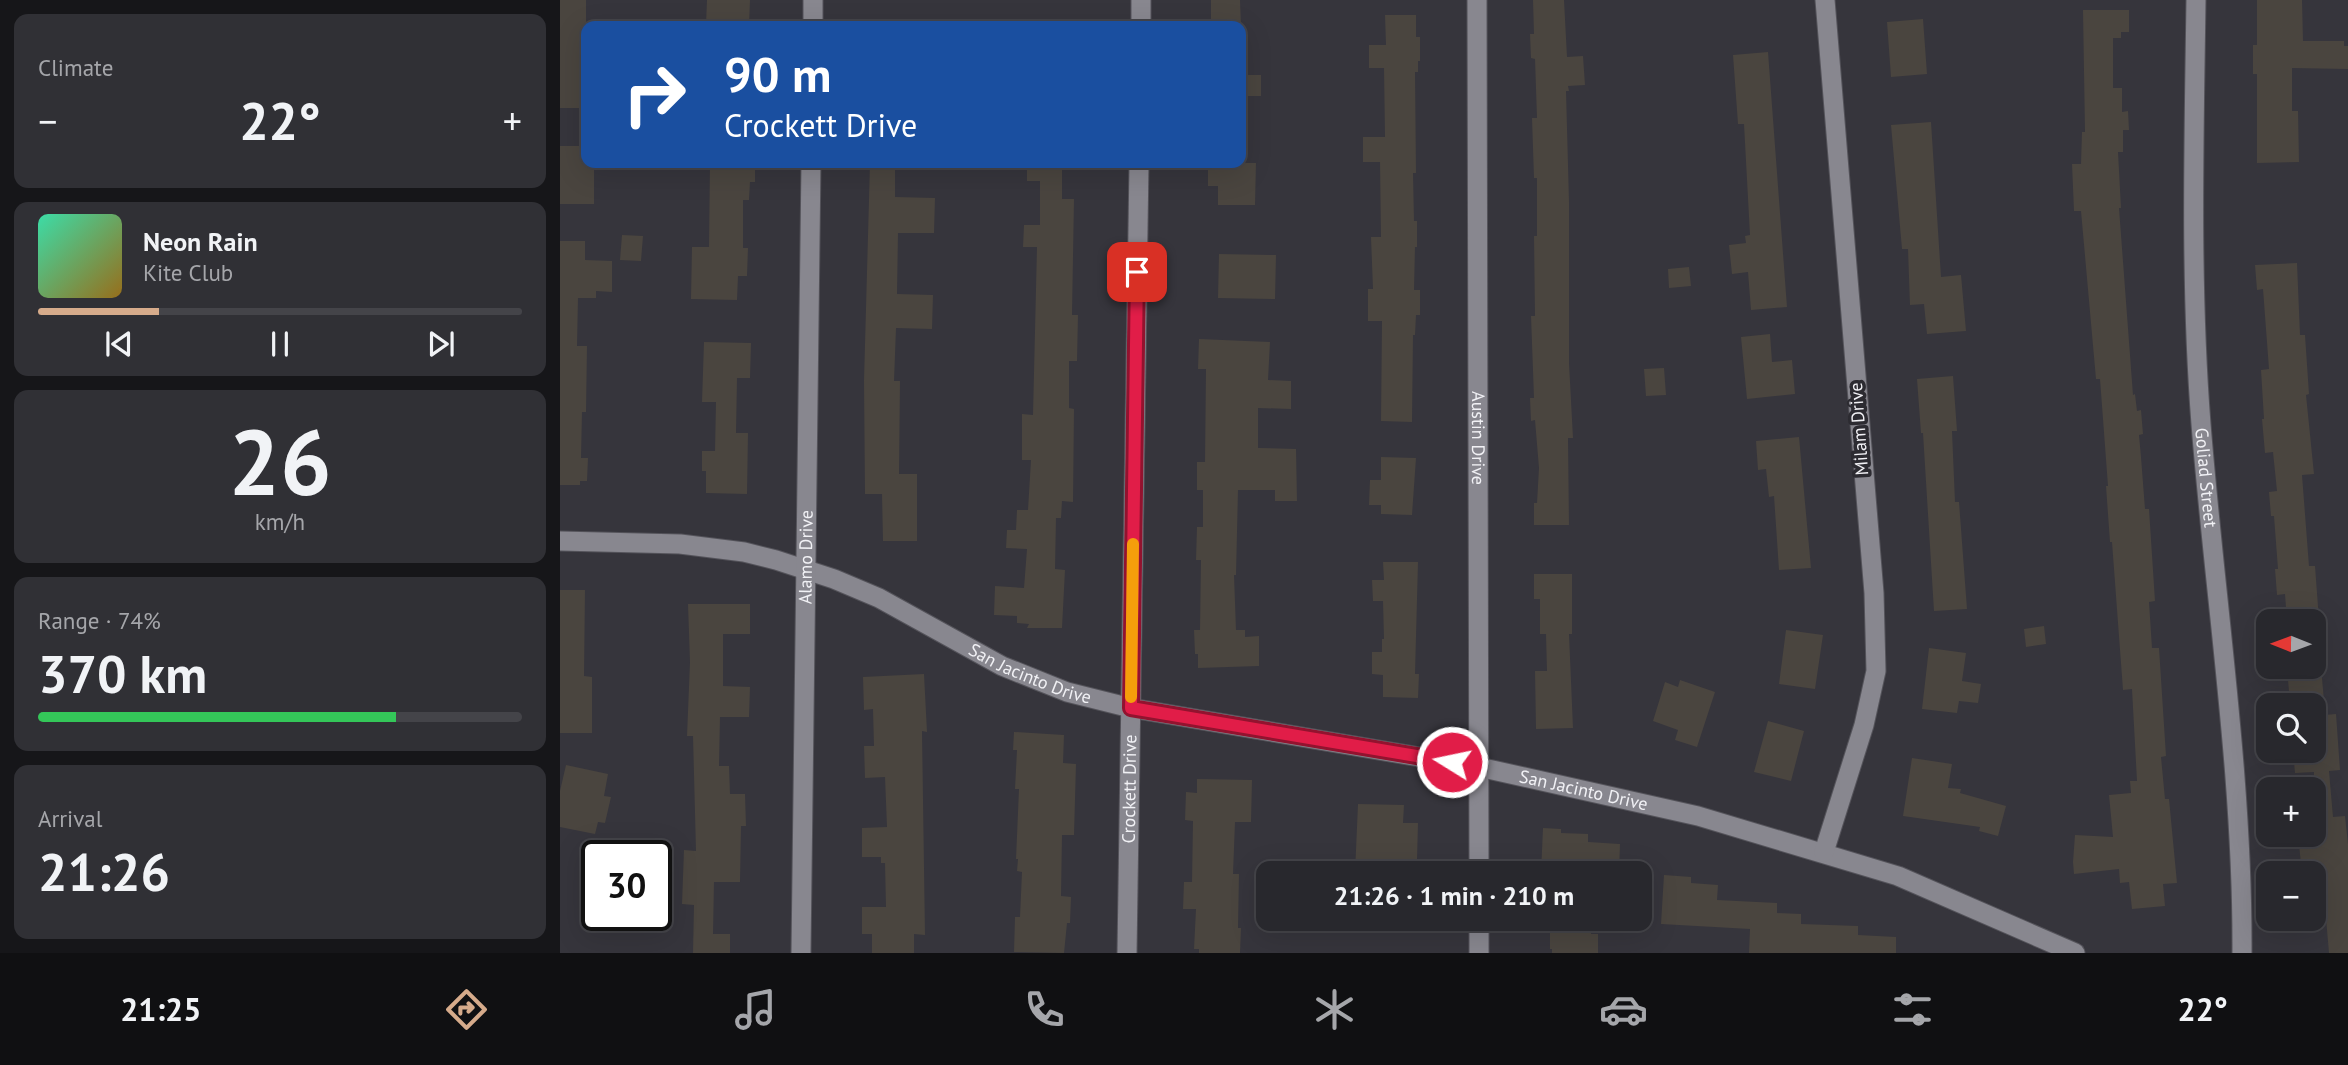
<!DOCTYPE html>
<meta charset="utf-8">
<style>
:root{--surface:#28282d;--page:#303035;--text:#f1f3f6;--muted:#a5a6aa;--line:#444449;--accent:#d6ab8b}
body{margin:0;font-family:"PT Sans",sans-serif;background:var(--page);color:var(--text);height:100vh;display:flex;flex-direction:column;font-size:26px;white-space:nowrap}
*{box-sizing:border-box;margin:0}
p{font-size:23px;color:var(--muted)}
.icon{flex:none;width:38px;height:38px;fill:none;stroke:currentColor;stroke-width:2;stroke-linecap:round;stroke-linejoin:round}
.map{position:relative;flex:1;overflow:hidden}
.sheet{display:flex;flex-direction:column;gap:14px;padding:14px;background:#161619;width:560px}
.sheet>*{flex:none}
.guide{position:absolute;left:21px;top:21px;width:665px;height:147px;border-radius:14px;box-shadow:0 7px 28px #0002,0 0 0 2px var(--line);background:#1a4fa0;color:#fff;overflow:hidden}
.needle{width:46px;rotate:271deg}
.controls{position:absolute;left:1696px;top:609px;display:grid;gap:14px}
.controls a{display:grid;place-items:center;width:70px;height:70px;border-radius:14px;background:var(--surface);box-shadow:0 7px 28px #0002,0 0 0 2px var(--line);font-size:35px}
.speed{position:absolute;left:21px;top:840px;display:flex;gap:14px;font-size:35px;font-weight:700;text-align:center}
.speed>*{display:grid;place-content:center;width:91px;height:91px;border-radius:50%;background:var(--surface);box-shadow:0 7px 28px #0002,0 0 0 2px var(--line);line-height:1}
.speed .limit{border:4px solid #111;border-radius:10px;background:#fff;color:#111}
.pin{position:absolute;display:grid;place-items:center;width:60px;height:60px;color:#fff;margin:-30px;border-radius:14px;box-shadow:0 4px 10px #0006}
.me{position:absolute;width:77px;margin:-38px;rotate:280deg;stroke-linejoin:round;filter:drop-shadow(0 0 5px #0008)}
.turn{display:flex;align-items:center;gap:24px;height:147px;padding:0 28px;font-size:32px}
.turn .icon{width:91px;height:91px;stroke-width:2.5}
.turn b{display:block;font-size:49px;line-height:60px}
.big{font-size:52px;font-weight:800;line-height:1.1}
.sheet .card{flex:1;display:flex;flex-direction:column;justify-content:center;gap:10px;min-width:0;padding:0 24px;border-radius:14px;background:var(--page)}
.sheet .dial{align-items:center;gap:0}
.dial b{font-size:91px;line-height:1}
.song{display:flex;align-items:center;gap:21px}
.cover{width:84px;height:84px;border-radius:10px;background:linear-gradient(135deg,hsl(160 70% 55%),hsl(40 70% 35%))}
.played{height:7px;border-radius:4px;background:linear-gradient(90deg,var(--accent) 25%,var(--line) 25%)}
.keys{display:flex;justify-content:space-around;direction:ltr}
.heat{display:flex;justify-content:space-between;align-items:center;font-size:38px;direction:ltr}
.charge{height:10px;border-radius:5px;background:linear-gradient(90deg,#34c759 74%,var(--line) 0)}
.trip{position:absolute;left:696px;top:861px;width:396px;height:70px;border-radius:14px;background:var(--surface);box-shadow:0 7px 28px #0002,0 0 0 2px var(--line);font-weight:800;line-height:70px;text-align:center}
.dock{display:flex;height:112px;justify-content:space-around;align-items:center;background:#101012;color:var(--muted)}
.dock .icon{width:49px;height:49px}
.dock .on{color:var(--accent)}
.dock b{font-size:32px;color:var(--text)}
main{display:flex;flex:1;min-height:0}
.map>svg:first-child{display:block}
</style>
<main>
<section class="sheet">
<div class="card"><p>Climate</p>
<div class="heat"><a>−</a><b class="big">22°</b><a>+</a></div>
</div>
<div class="card">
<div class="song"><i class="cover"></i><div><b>Neon Rain</b><p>Kite Club</p></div></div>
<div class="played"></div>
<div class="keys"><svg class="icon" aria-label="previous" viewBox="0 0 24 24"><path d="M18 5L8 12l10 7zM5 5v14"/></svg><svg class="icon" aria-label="pause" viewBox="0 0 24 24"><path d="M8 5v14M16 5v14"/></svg><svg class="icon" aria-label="next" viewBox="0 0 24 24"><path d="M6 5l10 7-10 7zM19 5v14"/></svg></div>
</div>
<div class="card dial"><b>26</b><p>km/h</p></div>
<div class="card"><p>Range · 74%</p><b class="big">370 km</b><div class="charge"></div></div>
<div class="card"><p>Arrival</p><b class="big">21:26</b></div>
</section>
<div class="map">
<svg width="1788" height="953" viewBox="0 0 1788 953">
<rect width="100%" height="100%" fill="#36353c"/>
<path fill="#4a453f" d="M0 0H26V108H0Z
M147 0H190L189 26 146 25Z
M651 0H680L681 26H651Z
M973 0H1004L1007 57 1023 56 1025 85 1008 86 1009 91H1006L1009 202V363L1013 438H1008L1009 525H974V503H977L979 468 975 420 971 421 970 398H974L971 316H975L974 236H977V178H974L972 118H977L975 59 971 58 970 34H974Z
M1697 0H1742L1743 41H1784V46H1788V69L1732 68V111H1738L1739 162 1697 163V74H1693V45H1697Z
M1523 10H1569V32H1561V38H1553V88H1562V112L1568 111 1569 130H1563V152H1558L1561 208H1559L1573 395 1575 394 1577 411 1581 410 1583 434 1579 435 1581 457 1585 509H1589L1595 601 1589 602 1592 648H1599L1606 756 1601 757 1605 799H1609L1617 883 1603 884 1605 906 1572 909 1569 882 1560 883 1559 869 1514 874 1513 862 1515 835 1553 837 1549 795 1571 793 1570 781H1577L1572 689 1563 690 1552 542H1550L1546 486H1548L1540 379H1536L1521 211H1514L1512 164H1521L1522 132H1525Z
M825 15H856V37H860V61H858V72H855L856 173H853L854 221H857V247H855L854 290H860V315H856L855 335H853L852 422 821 421 822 321H808V289H813L811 237H821L820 162H803V137H825L824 68H809V45H826Z
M1363 19 1367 74 1331 77 1327 22Z
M1208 52 1227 307 1191 310 1188 272 1172 274 1169 245 1186 243 1185 236 1190 235 1184 124H1178L1173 55Z
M681 75H701V96H681Z
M1371 122 1381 277 1401 275 1406 331 1367 334 1364 304 1350 305 1348 249H1342L1331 125Z
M0 146H26V163H34V204H0Z
M150 163H195V182H190L189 200H183V248H188L187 276H178L177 300 131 299 132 247H149Z
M310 163H335V197L375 198 374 233H338L337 294 373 295 372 329 336 328 334 381H340L339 474H357V541H323L322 494H305L304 381Z
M467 163H502V199H514L512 315H518L517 361H509V408L514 409 513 502 502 501 501 518H496L495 569 505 570 502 628H467L469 624 457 623V616L434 615 435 586 464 588 467 549 446 548 447 530H456L457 510H468L471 460H462V414L473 415 477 247H463L464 225H480V181H467Z
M648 163H696L695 205H658V186H648Z
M62 235 83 236 81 261 60 260Z
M0 241H25V260L52 261V292L36 291V298H18L17 346H27L26 412H22L21 458H28L27 481H20V485H0Z
M659 254 716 255 715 299 658 298Z
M1737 263 1740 335H1745L1749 394 1746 395 1754 474 1742 475 1749 566H1755L1759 620 1757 621H1727L1725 594 1717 595 1715 569H1718L1714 516H1711L1709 492 1717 491 1713 452 1705 453 1702 419H1704L1701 370 1709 369 1703 289 1697 290 1695 265Z
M1129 267 1131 286 1109 288 1108 269Z
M1210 334 1212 362 1232 360 1235 394 1187 399 1181 337Z
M639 339 710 342 708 380 731 381V409L698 408V448L736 449 737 501H715V490H678L676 575H674L676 630H685V637L699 636V666L638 668V654H635L634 630H640L641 560H636L637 527H643V490H637V462H645L646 369H638Z
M144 342 191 343 190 378H177L176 433H188L187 494 146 493V471H142V451H155L156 402H142Z
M1104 368 1106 395 1086 396 1084 369Z
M1393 376 1397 431H1392L1395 502H1399L1407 609 1374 611 1363 433H1361L1357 379Z
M1239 437 1251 568 1219 570 1214 496 1209 497 1206 469 1198 470 1196 441Z
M821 457 856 458 852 515 821 514V505H809L810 480H821Z
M823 562H858L855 674H859L858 698 823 697V675L812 674V652H822V639H824L823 601H813L812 580H824Z
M974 574H1012V634H1009L1013 728 976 729 975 671H987L986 634H980V599H974Z
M0 590H25L24 676 32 677V733H0Z
M128 604H190V634H163V686L190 687 189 717H160L159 766H169L170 794H185L186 826H181L180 882H154L153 934H170V953H133L134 905 122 904 124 850 136 851 133 736H127L130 662Z
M1484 626 1486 644 1466 647 1464 629Z
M1226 630 1263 635 1255 689 1219 684Z
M1369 648 1406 653 1402 681 1421 684 1418 703 1399 701 1397 713 1362 709Z
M1727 667H1761L1764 701 1730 704Z
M364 674 367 732 362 731 365 935 354 934V953H312V934H302V907H326L325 863H321V857H302V828L327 827 325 777 305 778 304 746H314L313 709 304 710 303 677Z
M1120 680 1155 692 1137 747 1115 740 1118 730 1093 721 1105 682 1118 687Z
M1776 714 1780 770 1769 771 1773 817 1785 816 1788 844V953H1769L1764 895 1754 896V873H1742L1738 835H1754V772L1735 773 1733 751H1754V716Z
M1208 721 1244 731 1231 781 1194 772Z
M454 732 504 735 503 763 516 764 514 835H502L501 896 511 897 510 923H507L504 953 454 952 455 917H460L462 872 457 871 458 859H456L459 789H455L457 750H453Z
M1352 758 1392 764 1388 788 1401 789 1400 793 1446 806 1438 836 1419 831 1420 827 1343 816Z
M6 765 48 774 44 796 51 797 45 823 38 822 35 834 0 827V791Z
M637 779 692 780 691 822H675L673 874H679L678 928H681L680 953H639V949H634L636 909H623L624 882H632L633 821 625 820 626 792 637 793Z
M798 804 844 805 843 823H858L857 860 843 859 842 873H795Z
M983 828 1001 829V833L1028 834V842L1060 844 1059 873H981Z
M1104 875 1131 877V883L1158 885 1157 900 1217 903V913L1241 914V924L1298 926V935L1336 937V953H1189L1190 929 1101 924Z
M990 922 1031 923V934H1038V953H992V949H990Z"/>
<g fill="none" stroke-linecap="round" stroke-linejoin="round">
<defs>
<g id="minor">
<path id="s1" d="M917 0 919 873"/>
<path id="s2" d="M1636 0C1634 141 1630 283 1641 424 1655 600 1683 776 1682 953"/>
<path d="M253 26V0"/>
<path d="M581 26V0"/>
<path id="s3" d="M0 541 120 544 184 552 216 560 274 579 319 598 442 666 507 692 571 708 919 767 1138 816 1338 876 1515 953"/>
<path d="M1264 852 1304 725 1316 671 1314 593 1265 0"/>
<path d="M919 919V953"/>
<path id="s4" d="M241 953 251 163"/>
<path id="s5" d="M567 953 579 163"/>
</g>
</defs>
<use href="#minor" stroke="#54535a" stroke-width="21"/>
<use href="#minor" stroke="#88878f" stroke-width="19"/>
</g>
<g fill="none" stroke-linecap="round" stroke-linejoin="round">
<defs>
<path id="route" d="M577 272 571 708 892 762"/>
</defs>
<use href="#route" stroke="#92132f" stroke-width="18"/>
<use href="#route" stroke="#e11d48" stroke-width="12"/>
<path stroke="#f59e0b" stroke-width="12" d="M571 697 573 544"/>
</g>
<g text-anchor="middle" stroke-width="7" stroke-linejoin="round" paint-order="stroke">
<g font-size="18" fill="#f1f1f5" stroke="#2c2b31">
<text transform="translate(1299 429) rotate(-94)" y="6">Milam Drive</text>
<text dy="6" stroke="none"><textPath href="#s1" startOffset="438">Austin Drive</textPath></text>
<text dy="6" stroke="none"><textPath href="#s2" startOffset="478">Goliad Street</textPath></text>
<text dy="6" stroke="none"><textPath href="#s4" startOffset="396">Alamo Drive</textPath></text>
<text dy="6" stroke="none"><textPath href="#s3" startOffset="497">San Jacinto Drive</textPath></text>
<text dy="6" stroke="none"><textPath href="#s5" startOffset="164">Crockett Drive</textPath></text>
<text dy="6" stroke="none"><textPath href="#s3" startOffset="1064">San Jacinto Drive</textPath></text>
</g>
</g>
</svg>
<div class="controls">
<a><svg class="needle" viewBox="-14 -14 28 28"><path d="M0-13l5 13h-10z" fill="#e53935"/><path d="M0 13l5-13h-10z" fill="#a5a6aa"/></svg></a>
<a><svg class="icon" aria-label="search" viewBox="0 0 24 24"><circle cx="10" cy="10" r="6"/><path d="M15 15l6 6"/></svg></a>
<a>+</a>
<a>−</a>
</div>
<div class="speed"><div class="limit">30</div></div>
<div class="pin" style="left:577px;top:272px;background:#d93025"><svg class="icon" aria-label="arrive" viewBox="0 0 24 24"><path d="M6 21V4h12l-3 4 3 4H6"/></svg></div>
<svg class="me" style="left:892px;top:762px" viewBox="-20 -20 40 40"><circle r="17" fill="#e11d48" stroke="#fff" stroke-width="3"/><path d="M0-11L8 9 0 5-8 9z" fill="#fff"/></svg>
<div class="trip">21:26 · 1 min · 210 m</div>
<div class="guide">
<div class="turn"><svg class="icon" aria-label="right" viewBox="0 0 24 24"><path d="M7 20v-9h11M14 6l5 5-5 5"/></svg><div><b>90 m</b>Crockett Drive</div></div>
</div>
</div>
</main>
<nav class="dock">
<b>21:25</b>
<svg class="icon on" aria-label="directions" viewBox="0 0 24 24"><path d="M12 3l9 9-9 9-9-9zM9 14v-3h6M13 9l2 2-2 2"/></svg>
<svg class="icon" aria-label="music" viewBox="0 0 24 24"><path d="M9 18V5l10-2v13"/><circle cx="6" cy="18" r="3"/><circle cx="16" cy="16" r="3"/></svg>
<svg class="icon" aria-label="phone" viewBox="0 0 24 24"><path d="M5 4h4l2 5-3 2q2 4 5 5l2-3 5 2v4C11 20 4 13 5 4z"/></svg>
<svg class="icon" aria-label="climate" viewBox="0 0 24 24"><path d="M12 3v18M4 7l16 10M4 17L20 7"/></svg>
<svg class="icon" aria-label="car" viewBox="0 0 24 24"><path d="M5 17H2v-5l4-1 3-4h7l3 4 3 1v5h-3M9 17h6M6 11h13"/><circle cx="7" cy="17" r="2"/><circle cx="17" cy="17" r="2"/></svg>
<svg class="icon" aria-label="filters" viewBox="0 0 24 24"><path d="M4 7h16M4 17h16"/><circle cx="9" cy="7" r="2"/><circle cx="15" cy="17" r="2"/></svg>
<b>22°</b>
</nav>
